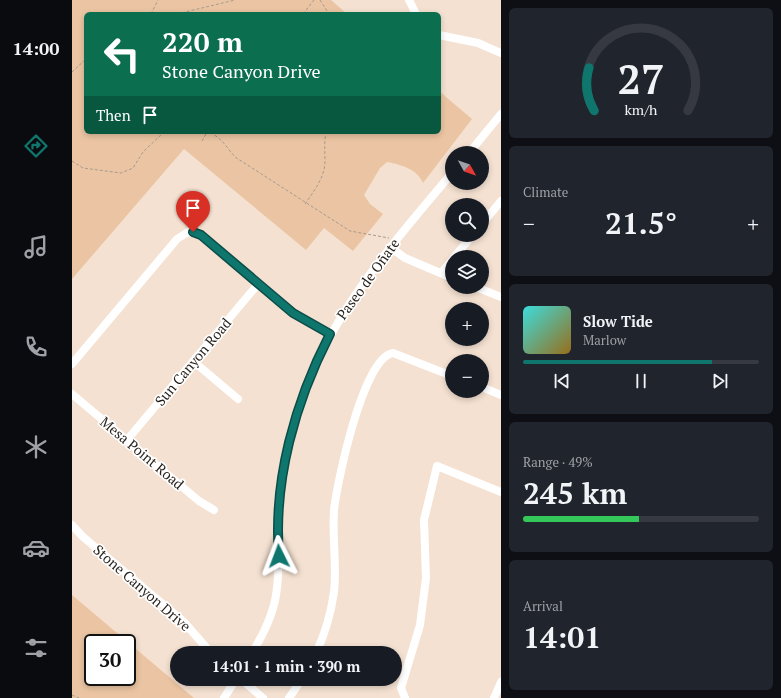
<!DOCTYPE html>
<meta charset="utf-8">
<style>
:root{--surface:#171b24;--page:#20242c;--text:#f1f3f6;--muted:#9ea1a6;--line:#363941;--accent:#0f766e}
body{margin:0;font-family:"PT Serif",serif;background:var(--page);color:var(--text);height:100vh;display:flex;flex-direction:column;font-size:15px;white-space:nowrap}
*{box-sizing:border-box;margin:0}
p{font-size:13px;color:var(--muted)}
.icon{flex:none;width:22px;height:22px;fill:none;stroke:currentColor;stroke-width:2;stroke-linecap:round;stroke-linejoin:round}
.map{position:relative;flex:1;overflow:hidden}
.side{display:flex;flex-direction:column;gap:8px;padding:8px;background:#0d0f14;width:280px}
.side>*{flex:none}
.hud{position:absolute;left:12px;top:12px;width:357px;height:122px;border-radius:6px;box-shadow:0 2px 6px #0003;background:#0b6e4f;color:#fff;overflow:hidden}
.needle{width:26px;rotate:130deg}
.controls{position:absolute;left:373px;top:146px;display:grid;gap:8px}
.controls a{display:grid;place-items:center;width:44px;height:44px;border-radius:50%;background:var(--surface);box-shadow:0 2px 6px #0003;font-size:20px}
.speed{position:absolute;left:12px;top:634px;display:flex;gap:8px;font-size:20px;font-weight:700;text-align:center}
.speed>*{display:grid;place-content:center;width:52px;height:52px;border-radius:50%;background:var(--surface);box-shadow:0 2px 6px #0003;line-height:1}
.speed .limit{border:2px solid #111;border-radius:6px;background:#fff;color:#111}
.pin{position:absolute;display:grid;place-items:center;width:34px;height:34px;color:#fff;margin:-41px -17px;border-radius:50% 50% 50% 0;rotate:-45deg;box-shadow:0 0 4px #0007}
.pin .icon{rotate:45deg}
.me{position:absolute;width:44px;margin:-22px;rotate:357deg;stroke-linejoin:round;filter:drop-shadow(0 0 3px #0008)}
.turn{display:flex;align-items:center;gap:14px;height:84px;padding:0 12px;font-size:18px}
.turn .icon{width:52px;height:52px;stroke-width:2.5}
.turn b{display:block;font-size:28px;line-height:34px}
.then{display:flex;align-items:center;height:38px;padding:0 12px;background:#0003;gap:8px;font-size:15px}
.big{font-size:30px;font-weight:600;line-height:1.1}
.side .tile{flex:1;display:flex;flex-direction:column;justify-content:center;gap:6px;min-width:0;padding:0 14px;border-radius:6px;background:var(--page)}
.side .dial{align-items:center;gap:0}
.dial svg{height:104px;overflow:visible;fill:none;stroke:var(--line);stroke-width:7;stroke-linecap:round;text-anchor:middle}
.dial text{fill:var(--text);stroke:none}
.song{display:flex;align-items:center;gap:12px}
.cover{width:48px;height:48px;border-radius:6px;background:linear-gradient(135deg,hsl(180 70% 55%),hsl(40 70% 35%))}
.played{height:4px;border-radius:2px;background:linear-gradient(90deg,var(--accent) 80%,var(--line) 80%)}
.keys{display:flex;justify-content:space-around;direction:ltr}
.heat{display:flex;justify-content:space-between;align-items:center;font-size:22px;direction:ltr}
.charge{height:6px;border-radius:3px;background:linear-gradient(90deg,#34c759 49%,var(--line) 0)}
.trip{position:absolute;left:98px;top:646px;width:232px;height:40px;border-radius:20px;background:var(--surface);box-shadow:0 2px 6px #0003;font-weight:600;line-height:40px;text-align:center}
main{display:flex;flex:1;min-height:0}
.dock{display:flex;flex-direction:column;width:72px;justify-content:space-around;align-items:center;background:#090b0e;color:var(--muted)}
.dock .icon{width:28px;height:28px}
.dock .on{color:var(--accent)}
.dock b{font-size:18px;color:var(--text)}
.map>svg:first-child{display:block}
</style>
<main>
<nav class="dock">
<b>14:00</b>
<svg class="icon on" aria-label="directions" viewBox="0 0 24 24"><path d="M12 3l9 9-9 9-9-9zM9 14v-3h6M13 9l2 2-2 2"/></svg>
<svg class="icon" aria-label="music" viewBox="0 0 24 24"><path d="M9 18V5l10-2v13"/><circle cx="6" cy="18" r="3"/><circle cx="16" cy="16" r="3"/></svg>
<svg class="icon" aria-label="phone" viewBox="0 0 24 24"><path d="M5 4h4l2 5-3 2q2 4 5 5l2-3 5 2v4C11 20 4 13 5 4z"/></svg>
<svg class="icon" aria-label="climate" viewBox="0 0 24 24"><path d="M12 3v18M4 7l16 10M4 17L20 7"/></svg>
<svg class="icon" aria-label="car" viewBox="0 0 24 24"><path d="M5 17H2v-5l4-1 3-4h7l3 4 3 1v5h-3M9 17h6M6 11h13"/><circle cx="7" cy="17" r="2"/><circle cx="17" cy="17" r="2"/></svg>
<svg class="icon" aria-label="filters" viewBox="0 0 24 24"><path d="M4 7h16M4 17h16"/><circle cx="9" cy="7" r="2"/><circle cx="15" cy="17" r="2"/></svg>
</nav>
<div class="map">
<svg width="429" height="698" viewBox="0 0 429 698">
<rect width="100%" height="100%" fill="#f4e1d1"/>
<path fill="#ebc5a3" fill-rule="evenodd" d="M0 0H259L275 14H14V132H367V91L400 119 351 183C345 169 330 165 315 162L308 168 292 195 298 204 311 214 281 251 252 228 234 250 112 149 0 279Z
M0 595 122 698H0ZM21 643H55V677H21Z"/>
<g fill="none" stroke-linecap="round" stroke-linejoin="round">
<path stroke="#a89a8d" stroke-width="1" stroke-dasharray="3 2" stroke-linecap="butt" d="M248 0 257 14
M79 14 86 0
M105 14 163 0
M231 14 242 0
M0 72 14 59
M139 132 150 141 163 157 278 231 317 238
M130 141 135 132
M0 161 11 168 49 173 61 168 71 152 92 132
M233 204C242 191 253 177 253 161 253 151 252 142 254 132
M0 695 7 698"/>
<path stroke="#fff" stroke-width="8" d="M337 0 344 14
M367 35 406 43 429 53
M397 153 429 114
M410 224 429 201
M318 247 333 258 380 278
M382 257 401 235
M369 273 380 260
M404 287 429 297
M121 361 166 399
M0 364 105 239 116 232 129 235 221 313 258 334
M410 387 429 395
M0 394 127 501 142 510
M55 440 186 284
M0 525 10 536 111 621 139 653
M180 653C191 635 201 616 204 595 208 572 206 551 206 528 206 509 208 490 211 471 234 342 299 269 380 173
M244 653C253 634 259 613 262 592 265 565 260 538 262 510 265 483 291 357 321 353L380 376
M169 679 191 698
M152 698 164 679
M217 698 230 679
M333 698 329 688 348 625 354 578 352 520 365 466 429 492
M422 698 429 682"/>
</g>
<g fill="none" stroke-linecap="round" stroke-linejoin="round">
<defs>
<path id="route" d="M121 232 129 235 221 313 258 334C223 402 201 480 207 556"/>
</defs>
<use href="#route" stroke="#0a4d48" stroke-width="10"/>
<use href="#route" stroke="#0f766e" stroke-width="7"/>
</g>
<g text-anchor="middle" stroke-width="3.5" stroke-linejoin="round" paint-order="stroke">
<g font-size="14" fill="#251f19" stroke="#fff">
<text transform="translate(296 279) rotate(-54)" y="5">Paseo de Oñate</text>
<text transform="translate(121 362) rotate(-50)" y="5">Sun Canyon Road</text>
<text transform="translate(70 453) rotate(40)" y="5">Mesa Point Road</text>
<text transform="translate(70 588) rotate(41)" y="5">Stone Canyon Drive</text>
</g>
</g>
</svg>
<div class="controls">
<a><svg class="needle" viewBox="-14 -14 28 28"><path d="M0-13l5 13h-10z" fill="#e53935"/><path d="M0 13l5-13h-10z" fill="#9ea1a6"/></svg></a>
<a><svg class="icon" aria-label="search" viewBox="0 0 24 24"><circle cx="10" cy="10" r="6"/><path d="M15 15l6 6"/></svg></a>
<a><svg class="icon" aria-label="layers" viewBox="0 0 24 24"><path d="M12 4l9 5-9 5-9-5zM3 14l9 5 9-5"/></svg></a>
<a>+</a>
<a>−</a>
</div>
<div class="speed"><div class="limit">30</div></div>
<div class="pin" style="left:121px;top:232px;background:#d93025"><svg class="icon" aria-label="arrive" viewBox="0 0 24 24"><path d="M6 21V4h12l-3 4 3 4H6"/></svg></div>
<svg class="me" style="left:207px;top:556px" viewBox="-20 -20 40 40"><path d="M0-17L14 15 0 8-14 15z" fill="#0f766e" stroke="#fff" stroke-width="4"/></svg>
<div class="trip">14:01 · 1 min · 390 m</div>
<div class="hud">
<div class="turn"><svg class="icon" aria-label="left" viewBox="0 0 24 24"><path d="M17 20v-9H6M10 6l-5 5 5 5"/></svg><div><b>220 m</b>Stone Canyon Drive</div></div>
<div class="then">Then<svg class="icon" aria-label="arrive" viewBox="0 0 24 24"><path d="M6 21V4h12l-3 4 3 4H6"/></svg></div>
</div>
</div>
<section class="side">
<div class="tile dial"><svg viewBox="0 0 100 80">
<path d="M14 69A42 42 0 1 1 86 69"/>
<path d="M14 69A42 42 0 0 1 10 36" stroke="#0f766e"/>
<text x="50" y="56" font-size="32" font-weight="700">27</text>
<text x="50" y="72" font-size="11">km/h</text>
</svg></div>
<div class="tile"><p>Climate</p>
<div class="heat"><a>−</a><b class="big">21.5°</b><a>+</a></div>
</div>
<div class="tile">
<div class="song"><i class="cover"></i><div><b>Slow Tide</b><p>Marlow</p></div></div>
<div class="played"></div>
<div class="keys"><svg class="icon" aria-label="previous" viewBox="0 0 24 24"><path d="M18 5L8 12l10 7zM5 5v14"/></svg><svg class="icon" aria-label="pause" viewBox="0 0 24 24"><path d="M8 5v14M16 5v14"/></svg><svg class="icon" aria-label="next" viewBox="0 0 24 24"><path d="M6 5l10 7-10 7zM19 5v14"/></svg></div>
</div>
<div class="tile"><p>Range · 49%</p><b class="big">245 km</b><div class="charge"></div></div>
<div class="tile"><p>Arrival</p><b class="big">14:01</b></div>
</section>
</main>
